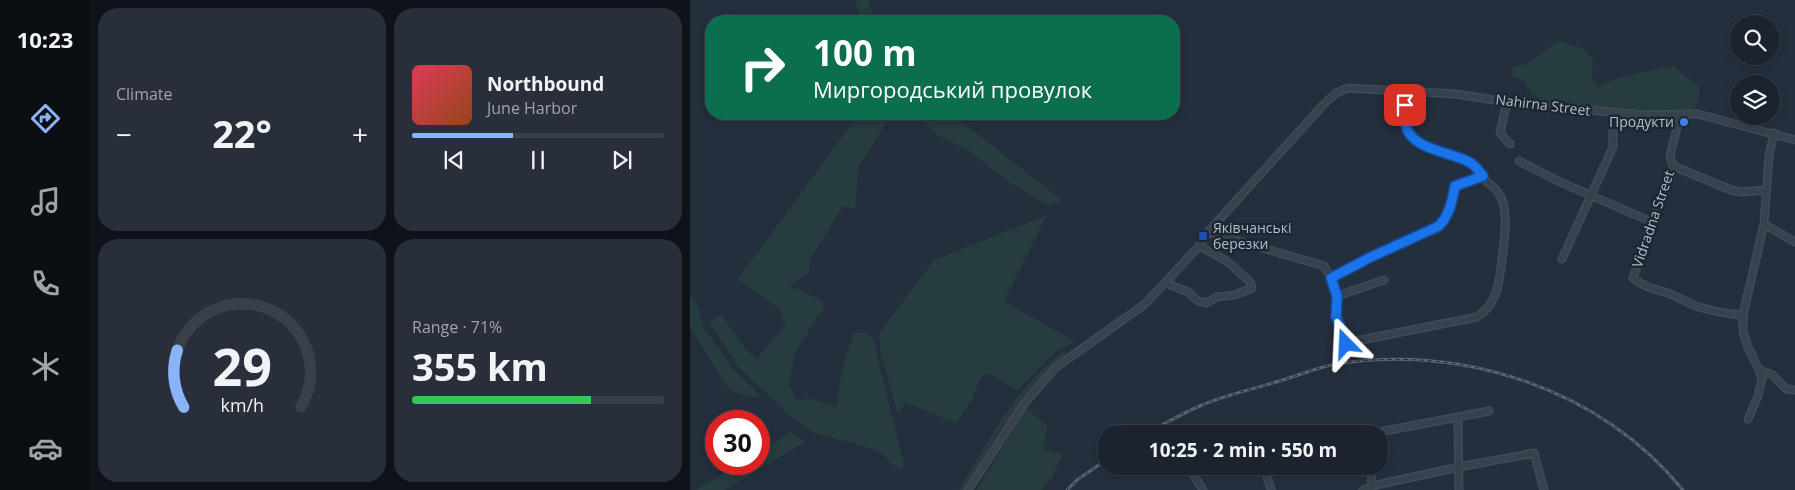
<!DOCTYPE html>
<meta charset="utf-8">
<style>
:root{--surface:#1b232e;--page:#282f3a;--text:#f1f3f6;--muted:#a0a4aa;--line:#39404a;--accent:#8ab4f8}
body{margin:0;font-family:"Open Sans",sans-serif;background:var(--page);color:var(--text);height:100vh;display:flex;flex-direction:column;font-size:19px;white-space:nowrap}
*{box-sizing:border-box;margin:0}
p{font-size:16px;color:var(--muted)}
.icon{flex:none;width:28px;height:28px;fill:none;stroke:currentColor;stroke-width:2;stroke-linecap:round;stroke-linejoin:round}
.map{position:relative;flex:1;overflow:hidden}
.details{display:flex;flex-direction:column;gap:8px;padding:8px;background:#0f1319;width:600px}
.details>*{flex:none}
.guide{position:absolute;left:15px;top:15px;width:475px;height:105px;border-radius:20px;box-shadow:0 2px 12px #0003,0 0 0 1px var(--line);background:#0b6e4f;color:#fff;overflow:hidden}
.fabs{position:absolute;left:1040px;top:15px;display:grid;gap:10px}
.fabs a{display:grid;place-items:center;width:50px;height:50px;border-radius:50%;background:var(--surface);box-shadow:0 2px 12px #0003,0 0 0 1px var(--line);font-size:25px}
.speed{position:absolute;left:15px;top:410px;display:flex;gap:10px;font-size:25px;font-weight:700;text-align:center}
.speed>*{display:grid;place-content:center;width:65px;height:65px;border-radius:50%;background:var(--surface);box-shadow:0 2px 12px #0003,0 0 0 1px var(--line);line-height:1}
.speed .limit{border:8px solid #d22;background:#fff;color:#111}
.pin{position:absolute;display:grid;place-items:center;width:42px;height:42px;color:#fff;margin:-21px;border-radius:10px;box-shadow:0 2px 8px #0006}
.me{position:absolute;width:55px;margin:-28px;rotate:339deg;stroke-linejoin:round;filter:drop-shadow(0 0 4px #0008)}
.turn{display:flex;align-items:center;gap:18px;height:105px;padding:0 25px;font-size:22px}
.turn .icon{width:65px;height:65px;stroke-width:2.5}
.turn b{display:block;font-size:35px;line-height:42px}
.big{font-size:38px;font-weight:700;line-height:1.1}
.details .widget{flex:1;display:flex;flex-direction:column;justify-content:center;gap:8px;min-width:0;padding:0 18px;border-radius:20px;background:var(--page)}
.details .dial{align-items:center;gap:0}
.dial svg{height:130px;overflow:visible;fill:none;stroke:var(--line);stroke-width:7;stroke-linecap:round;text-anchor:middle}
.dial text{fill:var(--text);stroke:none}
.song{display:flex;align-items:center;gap:15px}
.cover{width:60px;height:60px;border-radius:8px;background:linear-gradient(135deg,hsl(350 70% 55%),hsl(20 70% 35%))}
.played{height:5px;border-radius:2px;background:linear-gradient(90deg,var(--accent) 40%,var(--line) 40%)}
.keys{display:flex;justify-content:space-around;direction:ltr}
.heat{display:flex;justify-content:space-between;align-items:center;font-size:28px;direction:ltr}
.charge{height:8px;border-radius:4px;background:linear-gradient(90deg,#34c759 71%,var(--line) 0)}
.details .tiles{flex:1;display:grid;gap:8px;grid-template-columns:repeat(2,1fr)}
.trip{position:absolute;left:408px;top:425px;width:290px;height:50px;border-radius:20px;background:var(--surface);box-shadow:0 2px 12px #0003,0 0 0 1px var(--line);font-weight:700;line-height:50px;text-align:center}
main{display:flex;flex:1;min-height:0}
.menu{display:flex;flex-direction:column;width:90px;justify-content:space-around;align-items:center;background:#0b0e12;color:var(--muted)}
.menu .icon{width:35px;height:35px}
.menu .current{color:var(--accent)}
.menu b{font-size:22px;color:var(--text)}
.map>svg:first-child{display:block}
</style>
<main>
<nav class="menu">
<b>10:23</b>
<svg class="icon current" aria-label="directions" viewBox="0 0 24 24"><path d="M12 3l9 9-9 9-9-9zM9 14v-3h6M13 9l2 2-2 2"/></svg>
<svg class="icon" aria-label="music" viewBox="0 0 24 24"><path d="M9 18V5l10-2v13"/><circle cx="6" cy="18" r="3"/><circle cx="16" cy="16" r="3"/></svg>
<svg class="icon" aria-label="phone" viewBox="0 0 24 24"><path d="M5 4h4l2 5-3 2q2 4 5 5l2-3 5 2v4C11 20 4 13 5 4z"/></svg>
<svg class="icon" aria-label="climate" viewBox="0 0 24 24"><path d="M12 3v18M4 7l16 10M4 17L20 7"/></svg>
<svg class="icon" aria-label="car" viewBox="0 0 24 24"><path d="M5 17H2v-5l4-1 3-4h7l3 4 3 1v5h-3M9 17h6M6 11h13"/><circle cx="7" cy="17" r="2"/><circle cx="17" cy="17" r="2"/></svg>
</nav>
<section class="details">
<div class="tiles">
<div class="widget"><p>Climate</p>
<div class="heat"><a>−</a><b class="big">22°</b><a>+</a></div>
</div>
<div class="widget">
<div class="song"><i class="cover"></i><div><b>Northbound</b><p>June Harbor</p></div></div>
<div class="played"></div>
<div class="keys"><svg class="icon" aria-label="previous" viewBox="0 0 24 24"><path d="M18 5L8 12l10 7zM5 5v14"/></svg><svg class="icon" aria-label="pause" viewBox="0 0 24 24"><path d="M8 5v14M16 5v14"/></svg><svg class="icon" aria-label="next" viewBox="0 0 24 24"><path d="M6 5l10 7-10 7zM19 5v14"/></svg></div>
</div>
<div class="widget dial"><svg viewBox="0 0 100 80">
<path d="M14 69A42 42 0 1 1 86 69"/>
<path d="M14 69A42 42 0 0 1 10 34" stroke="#8ab4f8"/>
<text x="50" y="56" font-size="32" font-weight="700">29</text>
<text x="50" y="72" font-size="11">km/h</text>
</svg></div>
<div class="widget"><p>Range · 71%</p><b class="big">355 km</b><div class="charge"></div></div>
</div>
</section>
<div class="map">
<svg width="1105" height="490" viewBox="0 0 1105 490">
<rect width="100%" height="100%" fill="#242f3e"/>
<path fill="#263c3f" d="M165 0H178L185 21H172Z
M868 41 892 48 903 59 902 78 908 87 930 77 983 66 1009 87V97L1004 110 972 113 852 101 842 93 833 81 822 76 823 67 837 64Z
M169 114H202L169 166 165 209 153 206 119 261 120 271 99 287 110 290 132 301 134 307 106 351 98 384 108 401 119 398 146 407 152 368 164 332 177 333 183 338 214 465 211 469 200 463 193 454 177 447 124 433 100 416 92 407 49 368 19 322 31 314 56 350 67 359 95 325 89 309 48 279Z
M226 114H259L267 118 372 200 359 206 319 182 279 151 245 134Z
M357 215 314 301 385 342 367 351 327 390 299 374H295L291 378 281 401 266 423 215 402 208 415 191 354 189 334 244 260Z
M0 296 9 308 13 327 43 369 72 397C58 396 47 396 36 385L0 327Z
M374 351 376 353 345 384 311 429 274 490H269C295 445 330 381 374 351Z
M336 408 357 426 353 450 373 454 361 479 352 490H287Z
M101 432 115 442 35 490H6L49 464H69V451Z"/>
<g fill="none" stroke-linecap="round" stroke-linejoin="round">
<defs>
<path id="minor" d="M817 102 810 133 820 144
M990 115 980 156 982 163 988 168 1041 190 1051 192 1076 190
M829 161 868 181 962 222
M982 163 983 169 982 174 962 222 943 278C952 286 964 289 975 292 985 295 994 301 1003 305 1020 311 1036 314 1053 315
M1074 224 1105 242
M518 232 634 266 641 278 647 296 646 317 654 335 656 343 787 317C808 304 809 282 812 260 814 241 820 208 808 192 805 188 800 185 797 182 788 171 782 162 768 157 751 151 730 148 718 132 711 122 715 102 715 90
M872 259 923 147V113
M641 278 681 257 749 226C760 214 762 201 765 186L793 175
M476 283 498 292 508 301 516 303 527 297 545 295 562 288 560 282 537 261 509 246
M647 296 694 280
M1069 370 1083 375 1096 389 1105 390
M768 417 769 490
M1058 419 1068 396 1072 379 1069 370 1058 347 1053 332V315L1074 224 1079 155 1084 133
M679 434 799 411
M498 466 513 490
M574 466 581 490
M681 466 682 489
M278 490 334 404 365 368 455 304 511 244 518 232 634 104 646 93 658 88 766 94 823 103 953 115 1008 114 1105 140
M673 490 682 486 769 467 844 453 854 490"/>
</defs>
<use href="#minor" stroke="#414a57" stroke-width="9"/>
<use href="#minor" stroke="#38414e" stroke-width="6"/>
<defs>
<path id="rail" d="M455 434C474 424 493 413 512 405 538 394 568 388 596 379 612 374 629 367 646 364 774 344 910 389 993 490
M377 490 387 480 416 460"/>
</defs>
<use href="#rail" stroke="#5a6575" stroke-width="3"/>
<use href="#rail" stroke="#1d2633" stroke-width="1" stroke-dasharray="4" stroke-linecap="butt"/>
</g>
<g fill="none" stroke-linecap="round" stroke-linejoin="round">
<defs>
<path id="route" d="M656 344 654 335 646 317 647 296 641 278 681 257 749 226C760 214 762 201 765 186L793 176C788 170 785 165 779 162 761 152 725 150 717 129 714 122 715 113 715 105"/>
</defs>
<use href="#route" stroke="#114b97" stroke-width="12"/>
<use href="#route" stroke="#1a73e8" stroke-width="9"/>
</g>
<circle fill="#3f7fe0" stroke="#1d2633" stroke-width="2" cx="994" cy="122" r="5"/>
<rect fill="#1a4fb4" stroke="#1d2633" stroke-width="2" x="508" y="231" width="10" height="10" rx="2.5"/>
<g text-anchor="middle" stroke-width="5" stroke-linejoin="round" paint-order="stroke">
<g font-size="14" fill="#b4bcc9" stroke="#1d2633">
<text transform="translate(853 105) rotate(7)" y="5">Nahirna Street</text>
<text transform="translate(963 219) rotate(-71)" y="5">Vidradna Street</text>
</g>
<g font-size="14" fill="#b4bcc9" stroke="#1d2633" text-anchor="end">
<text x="984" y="127">Продукти</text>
<text x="523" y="233" text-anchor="start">Яківчанські<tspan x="523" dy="16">березки</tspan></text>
</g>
</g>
</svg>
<div class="fabs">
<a><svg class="icon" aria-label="search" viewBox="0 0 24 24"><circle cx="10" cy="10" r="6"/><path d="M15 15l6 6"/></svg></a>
<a><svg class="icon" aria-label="layers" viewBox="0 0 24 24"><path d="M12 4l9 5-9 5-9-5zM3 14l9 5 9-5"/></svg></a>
</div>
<div class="speed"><div class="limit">30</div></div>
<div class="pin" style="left:715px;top:105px;background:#d93025"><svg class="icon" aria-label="arrive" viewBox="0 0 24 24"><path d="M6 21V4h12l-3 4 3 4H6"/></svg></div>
<svg class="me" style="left:656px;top:344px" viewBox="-20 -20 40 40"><path d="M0-17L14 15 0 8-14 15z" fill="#1a73e8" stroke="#fff" stroke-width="4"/></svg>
<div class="trip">10:25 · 2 min · 550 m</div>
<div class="guide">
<div class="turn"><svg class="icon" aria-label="right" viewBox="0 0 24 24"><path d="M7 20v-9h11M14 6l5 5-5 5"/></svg><div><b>100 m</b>Миргородський провулок</div></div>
</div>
</div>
</main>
